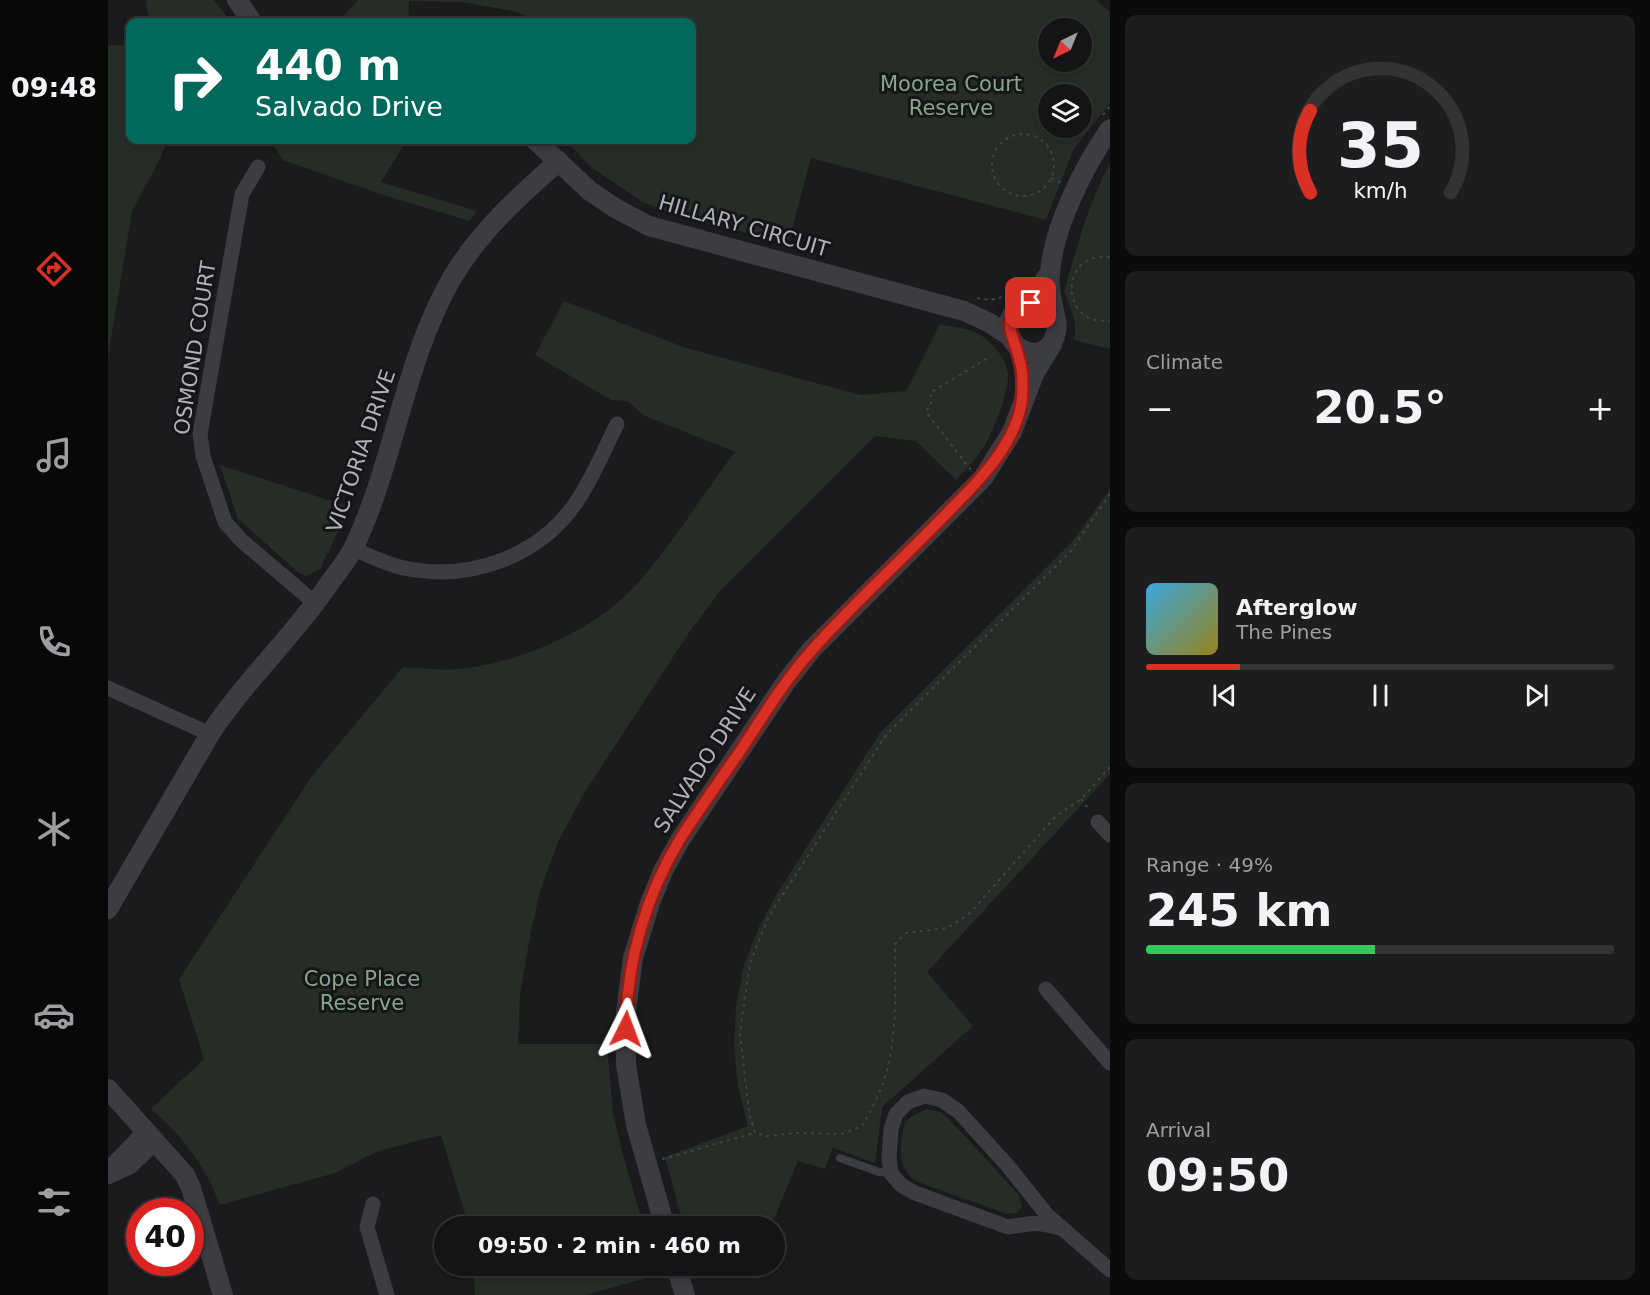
<!DOCTYPE html>
<meta charset="utf-8">
<style>
:root{--surface:#141416;--page:#1d1d1f;--text:#f1f3f6;--muted:#9d9ea1;--line:#333335;--accent:#d93025}
body{margin:0;font-family:"DejaVu Sans",sans-serif;background:var(--page);color:var(--text);height:100vh;display:flex;flex-direction:column;font-size:22px;white-space:nowrap}
*{box-sizing:border-box;margin:0}
p{font-size:20px;color:var(--muted)}
.icon{flex:none;width:33px;height:33px;fill:none;stroke:currentColor;stroke-width:2;stroke-linecap:round;stroke-linejoin:round}
.map{position:relative;flex:1;overflow:hidden}
.drawer{display:flex;flex-direction:column;gap:15px;padding:15px;background:#0b0b0c;width:540px}
.drawer>*{flex:none}
.hud{position:absolute;left:18px;top:18px;width:570px;height:126px;border-radius:12px;box-shadow:0 3px 9px #0003,0 0 0 2px var(--line);background:#00695c;color:#fff;overflow:hidden}
.needle{width:39px;rotate:223deg}
.fabs{position:absolute;left:930px;top:18px;display:grid;gap:12px}
.fabs a{display:grid;place-items:center;width:54px;height:54px;border-radius:50%;background:var(--surface);box-shadow:0 3px 9px #0003,0 0 0 2px var(--line);font-size:30px}
.speed{position:absolute;left:18px;top:1198px;display:flex;gap:12px;font-size:30px;font-weight:700;text-align:center}
.speed>*{display:grid;place-content:center;width:78px;height:78px;border-radius:50%;background:var(--surface);box-shadow:0 3px 9px #0003,0 0 0 2px var(--line);line-height:1}
.speed .limit{border:9px solid #d22;background:#fff;color:#111}
.pin{position:absolute;display:grid;place-items:center;width:51px;height:51px;color:#fff;margin:-26px;border-radius:12px;box-shadow:0 3px 9px #0006}
.me{position:absolute;width:66px;margin:-33px;rotate:3deg;stroke-linejoin:round;filter:drop-shadow(0 0 4px #0008)}
.turn{display:flex;align-items:center;gap:21px;height:126px;padding:0 30px;font-size:27px}
.turn .icon{width:78px;height:78px;stroke-width:2.5}
.turn b{display:block;font-size:42px;line-height:51px}
.big{font-size:45px;font-weight:700;line-height:1.1}
.drawer .widget{flex:1;display:flex;flex-direction:column;justify-content:center;gap:9px;min-width:0;padding:0 21px;border-radius:12px;background:var(--page)}
.drawer .dial{align-items:center;gap:0}
.dial svg{height:156px;overflow:visible;fill:none;stroke:var(--line);stroke-width:7;stroke-linecap:round;text-anchor:middle}
.dial text{fill:var(--text);stroke:none}
.song{display:flex;align-items:center;gap:18px}
.cover{width:72px;height:72px;border-radius:9px;background:linear-gradient(135deg,hsl(200 70% 55%),hsl(50 70% 35%))}
.played{height:6px;border-radius:3px;background:linear-gradient(90deg,var(--accent) 20%,var(--line) 20%)}
.keys{display:flex;justify-content:space-around;direction:ltr}
.heat{display:flex;justify-content:space-between;align-items:center;font-size:33px;direction:ltr}
.charge{height:9px;border-radius:4px;background:linear-gradient(90deg,#34c759 49%,var(--line) 0)}
.trip{position:absolute;left:326px;top:1216px;width:351px;height:60px;border-radius:30px;background:var(--surface);box-shadow:0 3px 9px #0003,0 0 0 2px var(--line);font-weight:700;line-height:60px;text-align:center}
main{display:flex;flex:1;min-height:0}
.tab-bar{display:flex;flex-direction:column;width:108px;justify-content:space-around;align-items:center;background:#080809;color:var(--muted)}
.tab-bar .icon{width:42px;height:42px}
.tab-bar .current{color:var(--accent)}
.tab-bar b{font-size:27px;color:var(--text)}
.map>svg:first-child{display:block}
</style>
<main>
<nav class="tab-bar">
<b>09:48</b>
<svg class="icon current" aria-label="directions" viewBox="0 0 24 24"><path d="M12 3l9 9-9 9-9-9zM9 14v-3h6M13 9l2 2-2 2"/></svg>
<svg class="icon" aria-label="music" viewBox="0 0 24 24"><path d="M9 18V5l10-2v13"/><circle cx="6" cy="18" r="3"/><circle cx="16" cy="16" r="3"/></svg>
<svg class="icon" aria-label="phone" viewBox="0 0 24 24"><path d="M5 4h4l2 5-3 2q2 4 5 5l2-3 5 2v4C11 20 4 13 5 4z"/></svg>
<svg class="icon" aria-label="climate" viewBox="0 0 24 24"><path d="M12 3v18M4 7l16 10M4 17L20 7"/></svg>
<svg class="icon" aria-label="car" viewBox="0 0 24 24"><path d="M5 17H2v-5l4-1 3-4h7l3 4 3 1v5h-3M9 17h6M6 11h13"/><circle cx="7" cy="17" r="2"/><circle cx="17" cy="17" r="2"/></svg>
<svg class="icon" aria-label="filters" viewBox="0 0 24 24"><path d="M4 7h16M4 17h16"/><circle cx="9" cy="7" r="2"/><circle cx="15" cy="17" r="2"/></svg>
</nav>
<div class="map">
<svg width="1002" height="1295" viewBox="0 0 1002 1295">
<rect width="100%" height="100%" fill="#1b1b1d"/>
<path fill="#252d26" fill-rule="evenodd" d="M38 0H106L123 22H41Z
M250 0H988L1002 12V103L965 150 938 220 703 158 680 244 559 212 533 201 483 167 457 140H584V22H435L405 11 354 2 301 1 300 22H230ZM940 28H974V62H940ZM940 94H974V128H940Z
M22 44V140H60L51 161 24 211 0 357V46Z
M156 140H299L273 182 369 211 361 221 272 194 175 160 168 149Z
M1002 164V349L966 340C970 322 963 309 956 292 969 249 979 204 1002 164Z
M456 301 578 348 753 395 798 391 832 324C844 327 862 328 872 335 885 343 899 359 900 375 901 389 887 428 879 441 871 456 859 468 848 480L808 441 767 436 613 590 580 634 475 795 450 842 432 891 421 942 412 994 410 1044H499L505 1113 515 1156 536 1227H361L333 1135 270 1151 227 1173 112 1205C97 1166 75 1136 43 1109L96 1059 71 979 204 776 295 667C313 668 333 671 350 669 415 663 493 628 535 577 568 538 596 493 627 452L535 415 520 401 503 400 427 355Z
M112 465 242 507 212 569 198 576 191 573 130 519Z
M1002 486V774L819 972 865 1026 774 1107 767 1163 725 1148 717 1169 690 1161 664 1224 653 1227H576L557 1157 640 1126 630 1087 626 1047 628 1006 636 965 651 927 670 892 772 733 964 542 1000 492Z
M819 1109 832 1112 841 1119 911 1195 914 1207 909 1213 899 1214 810 1182C804 1178 800 1175 796 1168 791 1157 792 1132 799 1121 803 1115 813 1112 819 1109Z
M365 1266H547L550 1275 477 1295H367Z"/>
<g fill="none" stroke-linecap="round" stroke-linejoin="round">
<path stroke="#424449" stroke-width="2" stroke-dasharray="3 4.5" stroke-linecap="butt" d="M995 115 1002 106
M884 165a31 31 0 1 1 62 0a31 31 0 1 1-62 0Z
M401 140 411 145
M943 178 954 183
M1002 257C949 251 953 329 1002 320
M869 298 882 300 898 296
M863 470 818 412 824 401 822 393 883 356
M1002 494 963 551 778 735 661 916 642 963 632 1032 641 1113 647 1133 659 1136 689 1133 733 1134 754 1126C766 1106 778 1081 782 1057 789 1020 787 982 787 944L798 933 839 928 861 914 948 816 973 799 1002 767
M973 799 982 811
M554 1159 647 1133"/>
<path stroke="#3c3d42" stroke-width="8" d="M732 1158 771 1172 783 1173"/>
<path stroke="#3c3d42" stroke-width="15" d="M150 167 134 194 92 434 95 456 117 522 133 540 208 604
M245 549C261 555 279 565 296 568 363 582 434 556 471 498 486 475 497 448 509 424
M0 688 102 734
M990 822 1002 835
M938 989 1002 1063
M0 1169 37 1131
M0 1177 22 1167 48 1142
M265 1204 259 1227 279 1295
M955 1229C944 1226 931 1222 920 1224 913 1225 907 1226 900 1227L807 1193 793 1185 783 1173 781 1158 783 1129 788 1114 800 1102 816 1096 834 1100 851 1112 900 1166 939 1215 1002 1270"/>
<path stroke="#3c3d42" stroke-width="20" d="M129 0 144 22
M427 140 482 191 507 208 541 226 856 311 882 323 903 337
M916 305C967 292 952 371 913 349 900 341 897 324 906 312 910 308 914 307 917 303 926 295 934 284 941 274
M947 315C944 302 940 287 942 273 945 228 976 166 1002 129
M0 909 102 734C138 679 187 635 223 581 231 570 240 559 246 547 287 460 296 361 344 278 371 232 411 196 451 161
M0 1089 77 1175 83 1188 115 1295
M557 1227 528 1125 518 1065V1012L525 958 542 903 555 871 572 840 678 682 704 649 875 478 904 432 926 374 944 344
M568 1266 577 1295"/>
</g>
<g fill="none" stroke-linecap="round" stroke-linejoin="round">
<defs>
<path id="route" d="M518 1029C518 964 538 895 572 839 591 810 611 781 631 753 654 718 676 681 705 649 748 601 797 557 842 510 871 481 910 442 914 398 915 386 915 373 912 362 908 339 886 311 923 303"/>
</defs>
<use href="#route" stroke="#8d1f18" stroke-width="15"/>
<use href="#route" stroke="#d93025" stroke-width="10"/>
</g>
<g text-anchor="middle" stroke-width="6" stroke-linejoin="round" paint-order="stroke">
<g font-size="21" fill="#87a58b" stroke="#161618">
<text x="843" y="91">Moorea Court<tspan x="843" dy="24">Reserve</tspan></text>
<text x="254" y="986">Cope Place<tspan x="254" dy="24">Reserve</tspan></text>
</g>
<g font-size="21" fill="#afb2bc" stroke="#161618">
<text transform="translate(636 226) rotate(16)" y="7">HILLARY CIRCUIT</text>
<text transform="translate(87 348) rotate(-81)" y="7">OSMOND COURT</text>
<text transform="translate(253 451) rotate(-71)" y="7">VICTORIA DRIVE</text>
<text transform="translate(597 760) rotate(-57)" y="7">SALVADO DRIVE</text>
</g>
</g>
</svg>
<div class="fabs">
<a><svg class="needle" viewBox="-14 -14 28 28"><path d="M0-13l5 13h-10z" fill="#e53935"/><path d="M0 13l5-13h-10z" fill="#9d9ea1"/></svg></a>
<a><svg class="icon" aria-label="layers" viewBox="0 0 24 24"><path d="M12 4l9 5-9 5-9-5zM3 14l9 5 9-5"/></svg></a>
</div>
<div class="speed"><div class="limit">40</div></div>
<div class="pin" style="left:923px;top:303px;background:#d93025"><svg class="icon" aria-label="arrive" viewBox="0 0 24 24"><path d="M6 21V4h12l-3 4 3 4H6"/></svg></div>
<svg class="me" style="left:518px;top:1029px" viewBox="-20 -20 40 40"><path d="M0-17L14 15 0 8-14 15z" fill="#d93025" stroke="#fff" stroke-width="4"/></svg>
<div class="trip">09:50 · 2 min · 460 m</div>
<div class="hud">
<div class="turn"><svg class="icon" aria-label="right" viewBox="0 0 24 24"><path d="M7 20v-9h11M14 6l5 5-5 5"/></svg><div><b>440 m</b>Salvado Drive</div></div>
</div>
</div>
<section class="drawer">
<div class="widget dial"><svg viewBox="0 0 100 80">
<path d="M14 69A42 42 0 1 1 86 69"/>
<path d="M14 69A42 42 0 0 1 14 27" stroke="#d93025"/>
<text x="50" y="56" font-size="32" font-weight="700">35</text>
<text x="50" y="72" font-size="11">km/h</text>
</svg></div>
<div class="widget"><p>Climate</p>
<div class="heat"><a>−</a><b class="big">20.5°</b><a>+</a></div>
</div>
<div class="widget">
<div class="song"><i class="cover"></i><div><b>Afterglow</b><p>The Pines</p></div></div>
<div class="played"></div>
<div class="keys"><svg class="icon" aria-label="previous" viewBox="0 0 24 24"><path d="M18 5L8 12l10 7zM5 5v14"/></svg><svg class="icon" aria-label="pause" viewBox="0 0 24 24"><path d="M8 5v14M16 5v14"/></svg><svg class="icon" aria-label="next" viewBox="0 0 24 24"><path d="M6 5l10 7-10 7zM19 5v14"/></svg></div>
</div>
<div class="widget"><p>Range · 49%</p><b class="big">245 km</b><div class="charge"></div></div>
<div class="widget"><p>Arrival</p><b class="big">09:50</b></div>
</section>
</main>
